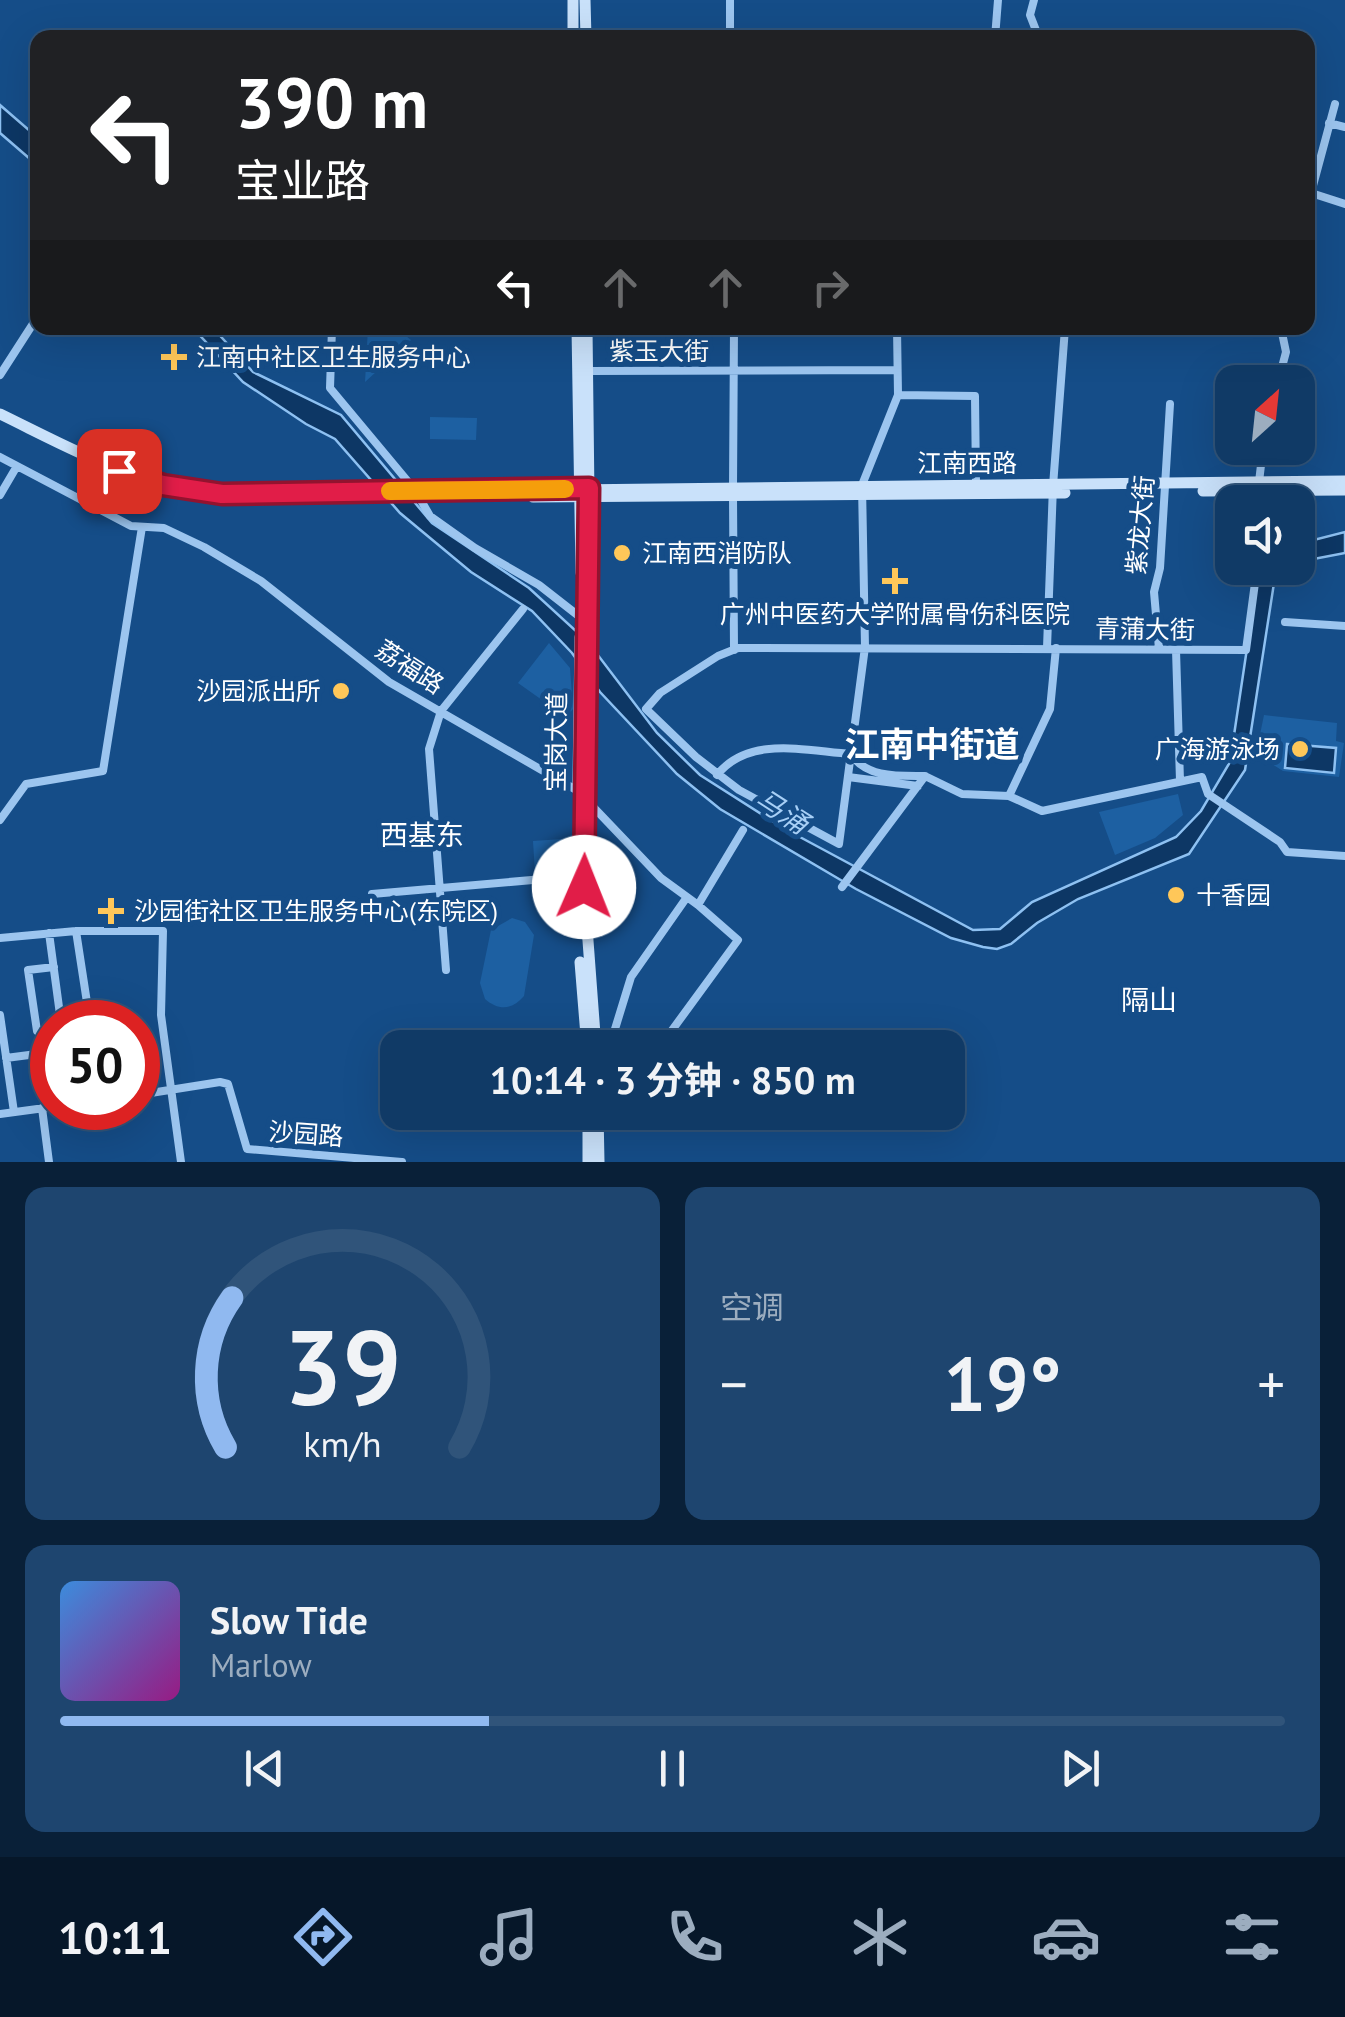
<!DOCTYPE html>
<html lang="zh">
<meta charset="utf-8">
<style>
:root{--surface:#103a66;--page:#1e456f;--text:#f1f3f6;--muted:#9cadbf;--line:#30547a;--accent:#90b9f0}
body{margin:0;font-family:"PT Sans","Noto Sans SC",sans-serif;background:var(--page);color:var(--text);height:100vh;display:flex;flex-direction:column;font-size:38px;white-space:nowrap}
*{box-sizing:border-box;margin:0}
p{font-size:32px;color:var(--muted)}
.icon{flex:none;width:55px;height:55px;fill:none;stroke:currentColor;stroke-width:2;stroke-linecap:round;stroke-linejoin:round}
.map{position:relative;height:1162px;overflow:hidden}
.drawer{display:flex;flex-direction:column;gap:25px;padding:25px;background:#092038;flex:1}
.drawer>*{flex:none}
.guide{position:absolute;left:30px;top:30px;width:1285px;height:305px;border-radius:20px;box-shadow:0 10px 40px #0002,0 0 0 2px var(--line);background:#202124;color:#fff;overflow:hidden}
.needle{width:65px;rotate:27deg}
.buttons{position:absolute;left:1215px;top:365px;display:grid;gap:20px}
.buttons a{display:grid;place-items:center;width:100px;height:100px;border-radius:20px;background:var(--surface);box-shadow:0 10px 40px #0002,0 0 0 2px var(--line);font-size:50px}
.speed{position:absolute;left:30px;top:1000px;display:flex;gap:20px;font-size:50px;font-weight:700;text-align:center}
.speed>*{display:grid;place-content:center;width:130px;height:130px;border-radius:50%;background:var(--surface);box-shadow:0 10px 40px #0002,0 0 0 2px var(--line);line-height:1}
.speed .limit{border:15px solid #d22;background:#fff;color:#111}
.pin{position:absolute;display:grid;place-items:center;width:85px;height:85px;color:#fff;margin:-42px;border-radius:20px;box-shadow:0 5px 15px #0006}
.me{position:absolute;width:110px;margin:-55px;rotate:1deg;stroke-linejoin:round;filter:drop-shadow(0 0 8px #0008)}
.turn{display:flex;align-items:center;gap:35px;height:210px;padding:0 40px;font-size:45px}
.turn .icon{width:130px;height:130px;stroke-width:2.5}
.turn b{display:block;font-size:70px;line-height:85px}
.lanes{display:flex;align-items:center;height:95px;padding:0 40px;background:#0003;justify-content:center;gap:50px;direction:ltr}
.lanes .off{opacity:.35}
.big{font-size:75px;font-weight:700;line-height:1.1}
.drawer .card{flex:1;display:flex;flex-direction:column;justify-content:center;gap:15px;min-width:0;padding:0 35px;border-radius:20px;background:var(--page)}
.drawer .dial{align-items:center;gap:0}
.dial svg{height:260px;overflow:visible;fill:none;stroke:var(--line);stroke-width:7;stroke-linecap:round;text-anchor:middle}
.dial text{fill:var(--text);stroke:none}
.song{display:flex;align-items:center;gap:30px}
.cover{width:120px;height:120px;border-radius:15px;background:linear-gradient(135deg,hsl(210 70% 55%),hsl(310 70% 35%))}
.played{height:10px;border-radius:5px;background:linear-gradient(90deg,var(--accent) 35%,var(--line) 35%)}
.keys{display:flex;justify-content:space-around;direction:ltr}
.heat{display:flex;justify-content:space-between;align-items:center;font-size:55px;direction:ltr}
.drawer .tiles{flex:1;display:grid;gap:25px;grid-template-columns:1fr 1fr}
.card:last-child{grid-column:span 2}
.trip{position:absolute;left:380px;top:1030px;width:585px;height:100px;border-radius:20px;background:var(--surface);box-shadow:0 10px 40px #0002,0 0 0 2px var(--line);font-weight:700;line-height:100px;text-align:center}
.tabs{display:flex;height:160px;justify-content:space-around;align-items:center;background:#061729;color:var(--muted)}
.tabs .icon{width:70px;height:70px}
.tabs .active{color:var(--accent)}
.tabs b{font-size:45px;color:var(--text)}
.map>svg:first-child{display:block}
</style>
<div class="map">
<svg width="1345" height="1162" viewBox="0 0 1345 1162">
<rect width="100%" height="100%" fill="#154d88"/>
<path fill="#1d60a2" d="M368 328H396L411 340 365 382Z
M430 417 477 418 476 440 430 439Z
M549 643 570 668 573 709 566 717 518 683Z
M1264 715 1337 723 1336 741 1344 743 1339 777 1283 771 1256 754Z
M1178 794 1183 815 1155 838 1115 855 1099 812Z
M562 839 564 872 535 873 533 841Z
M512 918 525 922 534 935 524 996C512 1010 499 1011 485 999L480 983 491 930Z"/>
<path fill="#0d3765" stroke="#8ec1f2" stroke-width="2.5" d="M0 105 37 137V165L0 133Z
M193 328H213L253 372 341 415 432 523 529 588 588 642 657 733 700 775 785 829 973 930 1000 929 1032 902 1176 837 1201 811 1230 762 1259 568H1284L1274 583 1245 770 1189 854 1078 899 1037 923 1011 944 997 949 983 947 951 938 856 889 720 809 677 774 600 692 572 653 532 611 471 572 400 513 335 439 306 424 243 382Z
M1345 532V553L1298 562V544Z
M1287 744 1336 748 1334 773 1285 768Z"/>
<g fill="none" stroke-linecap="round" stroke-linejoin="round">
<path stroke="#9cc5ef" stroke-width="8" d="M1034 0 1030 15 1039 38
M730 38V0
M995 38 998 0
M1329 123 1345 127
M1308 192 1345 204
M1311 193 1335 104
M332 328 330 388 415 490 430 516 475 548 539 585 580 617
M897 328 898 395 862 485 865 647 839 844 739 790 696 757 646 709 660 693 718 656 738 648 1246 650 1257 568
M897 328 1065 329
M588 371 897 370
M0 375 38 316
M1278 382 1286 352 1281 328
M898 395 975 396 976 484
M1263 448 1259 482 1264 491V502
M0 457 131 526 164 528 204 547 261 581 389 682 578 791 661 878 698 905 743 830
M733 487 734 328
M0 495 17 466
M733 496 734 650
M1285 622 1345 626
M1047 648 1053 486 1065 328
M1159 649 1154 592 1160 568 1170 404
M1176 650 1180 781
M851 754C866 778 898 776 925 776
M717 775C749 735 806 751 851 754
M848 777 918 786
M1009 796 1050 709 1056 648
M0 820 26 784 103 771 142 527
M842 887 925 776 962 794 1009 796 1042 811 1202 777 1208 794 1280 842 1287 852 1345 856
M372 894 578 876
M76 931 90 1022
M49 933 61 1022
M0 938 76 931H163L161 1015 181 1162
M446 970 429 749 441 711 523 609
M0 1015 14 1112
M52 1029 37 1031 28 970 54 967
M611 1042 622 1040 636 1048
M598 1048 611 1042 631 977 687 897
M659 1048 738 940 698 905
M6 1058 52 1052
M138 1095 220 1082 228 1084 247 1149 402 1162
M42 1108 49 1162
M0 1114 52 1107"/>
<path stroke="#c9e1fa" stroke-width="11" d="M573 0V38
M585 0 586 38
M577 328 581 573
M587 328 589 497 584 887 596 1048
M0 414C72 449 141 489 222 494L1345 481
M1203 491 1345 490
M533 497 1065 493
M578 783 580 637
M580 962 587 1048
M598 1112 599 1162
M588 1162V1112"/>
</g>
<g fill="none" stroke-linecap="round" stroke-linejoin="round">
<defs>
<path id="route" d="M119 471 163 485 222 494 589 488 584 887"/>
</defs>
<use href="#route" stroke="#92132f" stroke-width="25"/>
<use href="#route" stroke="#e11d48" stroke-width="18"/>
<path stroke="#f59e0b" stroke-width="18" d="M390 491 565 489"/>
</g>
<g fill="#ffc759" stroke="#154d88" stroke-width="4">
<path d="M169 342h10v10h10v10h-10v10h-10v-10h-10v-10h10z"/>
<circle cx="622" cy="553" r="10"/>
<path d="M890 566h10v10h10v10h-10v10h-10v-10h-10v-10h10z"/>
<circle cx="341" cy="691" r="10"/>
<circle cx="1300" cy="749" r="10"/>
<circle cx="1176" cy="895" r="10"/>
<path d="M106 896h10v10h10v10h-10v10h-10v-10h-10v-10h10z"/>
</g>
<g text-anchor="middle" stroke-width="10" stroke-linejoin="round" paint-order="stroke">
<g font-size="25" fill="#fff" stroke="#154d88">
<text x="659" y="360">紫玉大街</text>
<text x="967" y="472">江南西路</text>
<text transform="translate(1140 525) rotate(-85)" y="9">紫龙大街</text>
<text transform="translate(1145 629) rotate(1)" y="9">青蒲大街</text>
<text transform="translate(410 667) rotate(33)" y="9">荔福路</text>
<text transform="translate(556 742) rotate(-89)" y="9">宝岗大道</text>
<text transform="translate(306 1134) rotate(4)" y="9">沙园路</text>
</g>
<g font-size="25" fill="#fff" stroke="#154d88" text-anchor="start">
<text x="196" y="366">江南中社区卫生服务中心</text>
<text x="642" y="562">江南西消防队</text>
<text x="895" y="623" text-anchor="middle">广州中医药大学附属骨伤科医院</text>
<text x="321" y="700" text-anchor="end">沙园派出所</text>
<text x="1280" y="758" text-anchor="end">广海游泳场</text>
<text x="1196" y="904">十香园</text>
<text x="134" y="920">沙园街社区卫生服务中心(东院区)</text>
</g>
<g font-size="28" font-style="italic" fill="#a7cff6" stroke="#154d88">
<text transform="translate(782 811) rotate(33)" y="10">马涌</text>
</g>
<g font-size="28" fill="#fff" stroke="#154d88">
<text x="422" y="845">西基东</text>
<text x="1149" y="1010">隔山</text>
</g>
<g font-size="35" font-weight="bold" fill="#fff" stroke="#154d88">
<text x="932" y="757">江南中街道</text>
</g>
</g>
</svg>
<div class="buttons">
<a><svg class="needle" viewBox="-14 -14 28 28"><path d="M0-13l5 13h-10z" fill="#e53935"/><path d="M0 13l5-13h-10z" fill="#9cadbf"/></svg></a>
<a><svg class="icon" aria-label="sound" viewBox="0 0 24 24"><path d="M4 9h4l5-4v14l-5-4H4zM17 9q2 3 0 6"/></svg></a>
</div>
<div class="speed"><div class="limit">50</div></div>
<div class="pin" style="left:119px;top:471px;background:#d93025"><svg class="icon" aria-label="arrive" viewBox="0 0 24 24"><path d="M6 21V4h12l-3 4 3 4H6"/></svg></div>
<svg class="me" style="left:584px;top:887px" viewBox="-20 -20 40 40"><circle r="19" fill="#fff"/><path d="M0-13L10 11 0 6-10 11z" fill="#e11d48"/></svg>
<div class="trip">10:14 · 3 分钟 · 850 m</div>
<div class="guide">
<div class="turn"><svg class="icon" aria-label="left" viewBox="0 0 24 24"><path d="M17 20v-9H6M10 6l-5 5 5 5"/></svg><div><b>390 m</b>宝业路</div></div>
<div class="lanes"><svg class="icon" aria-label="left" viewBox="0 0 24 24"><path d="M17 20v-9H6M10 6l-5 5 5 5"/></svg><svg class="icon off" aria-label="ahead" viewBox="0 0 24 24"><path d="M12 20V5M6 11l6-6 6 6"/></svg><svg class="icon off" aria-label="ahead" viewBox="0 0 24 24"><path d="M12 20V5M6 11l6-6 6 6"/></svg><svg class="icon off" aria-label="right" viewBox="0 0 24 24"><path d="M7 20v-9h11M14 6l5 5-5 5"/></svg></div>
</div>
</div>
<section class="drawer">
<div class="tiles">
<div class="card dial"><svg viewBox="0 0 100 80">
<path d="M14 69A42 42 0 1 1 86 69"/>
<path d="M14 69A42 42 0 0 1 16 23" stroke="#90b9f0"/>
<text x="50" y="56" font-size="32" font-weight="700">39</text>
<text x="50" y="72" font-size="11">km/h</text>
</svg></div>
<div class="card"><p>空调</p>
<div class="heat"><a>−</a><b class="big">19°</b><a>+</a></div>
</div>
<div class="card">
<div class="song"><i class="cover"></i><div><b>Slow Tide</b><p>Marlow</p></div></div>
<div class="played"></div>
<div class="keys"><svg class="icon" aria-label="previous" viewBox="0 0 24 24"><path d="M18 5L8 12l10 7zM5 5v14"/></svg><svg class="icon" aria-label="pause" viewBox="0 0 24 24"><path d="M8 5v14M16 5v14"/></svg><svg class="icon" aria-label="next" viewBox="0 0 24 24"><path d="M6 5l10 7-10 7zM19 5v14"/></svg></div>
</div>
</div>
</section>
<nav class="tabs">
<b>10:11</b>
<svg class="icon active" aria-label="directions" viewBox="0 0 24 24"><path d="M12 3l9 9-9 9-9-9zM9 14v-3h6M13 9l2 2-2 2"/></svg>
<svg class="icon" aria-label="music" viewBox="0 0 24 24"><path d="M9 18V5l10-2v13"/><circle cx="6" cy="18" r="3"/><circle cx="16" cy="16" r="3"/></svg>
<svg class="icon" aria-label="phone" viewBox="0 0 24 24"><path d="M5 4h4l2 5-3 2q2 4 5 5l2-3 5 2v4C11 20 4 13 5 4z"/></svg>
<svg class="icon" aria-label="climate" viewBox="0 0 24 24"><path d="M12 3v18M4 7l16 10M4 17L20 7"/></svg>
<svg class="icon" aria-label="car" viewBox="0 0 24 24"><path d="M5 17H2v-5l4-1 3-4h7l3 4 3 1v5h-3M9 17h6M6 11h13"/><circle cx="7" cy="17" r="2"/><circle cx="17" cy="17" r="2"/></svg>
<svg class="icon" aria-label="filters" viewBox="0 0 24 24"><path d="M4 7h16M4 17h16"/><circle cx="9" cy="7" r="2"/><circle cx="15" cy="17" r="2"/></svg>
</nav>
